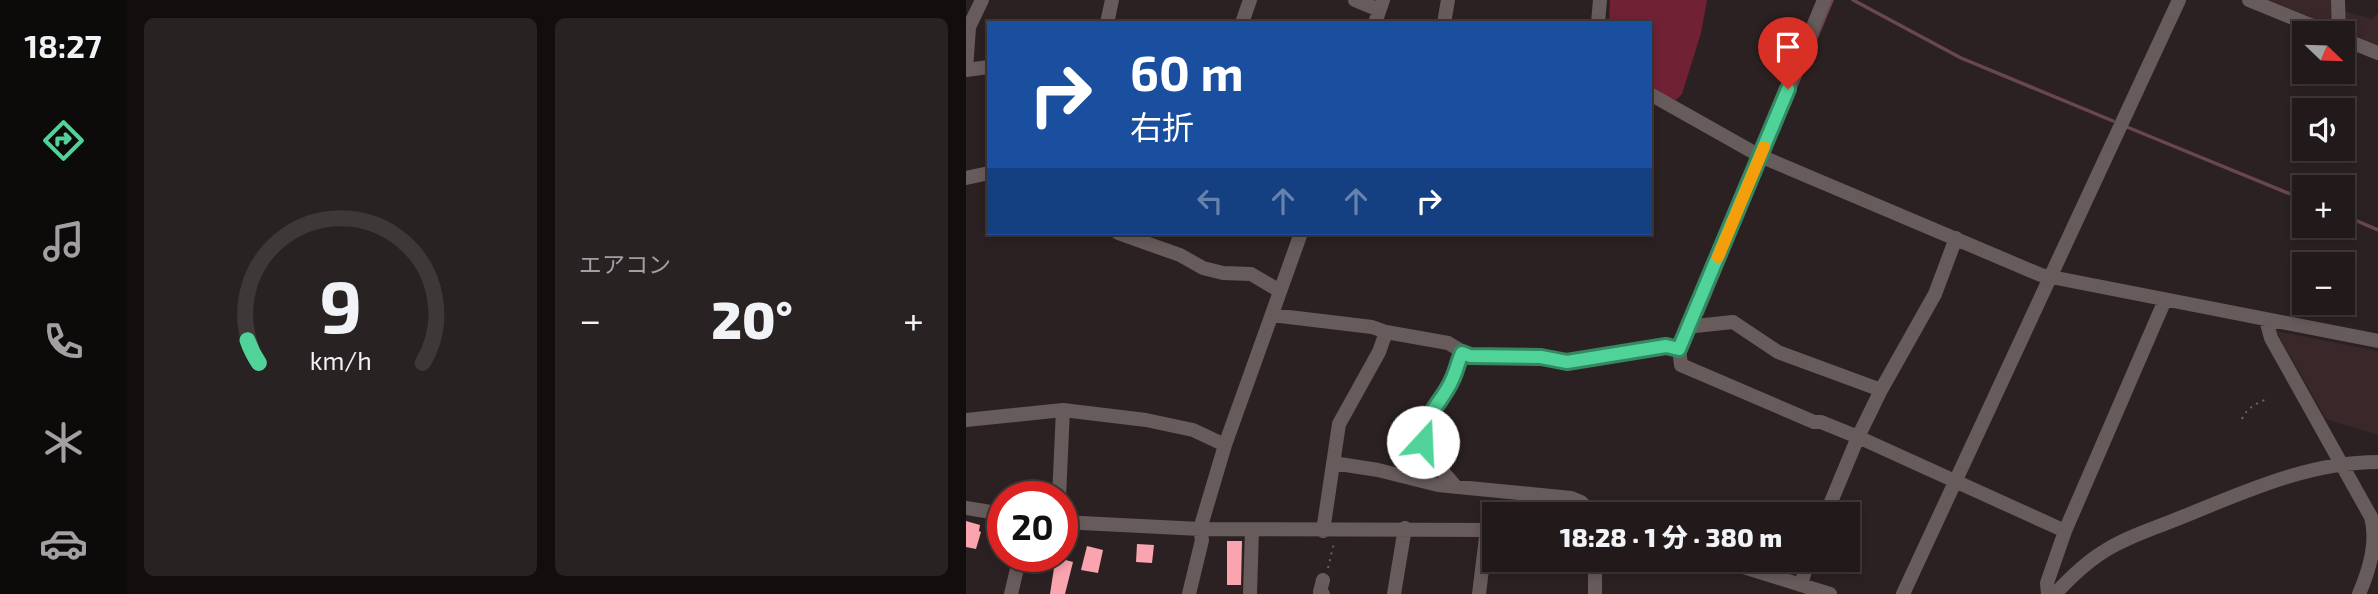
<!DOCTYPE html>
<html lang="ja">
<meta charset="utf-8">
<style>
:root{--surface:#21191a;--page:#292223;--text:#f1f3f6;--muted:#a2a0a2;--line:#3e3839;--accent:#50d398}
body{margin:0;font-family:"Exo 2","Noto Sans JP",sans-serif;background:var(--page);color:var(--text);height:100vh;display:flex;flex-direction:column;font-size:26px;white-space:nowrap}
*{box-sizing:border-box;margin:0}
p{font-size:23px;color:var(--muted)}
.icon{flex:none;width:38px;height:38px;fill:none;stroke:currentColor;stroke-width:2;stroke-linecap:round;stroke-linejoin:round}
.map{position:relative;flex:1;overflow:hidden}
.details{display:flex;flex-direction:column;gap:18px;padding:18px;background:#120e0e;width:840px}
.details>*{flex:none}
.banner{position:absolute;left:21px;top:21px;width:665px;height:214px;border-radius:0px;box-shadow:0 4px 10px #0003,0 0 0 2px var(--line);background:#1a4fa0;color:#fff;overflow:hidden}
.needle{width:46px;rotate:113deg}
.buttons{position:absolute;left:1326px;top:21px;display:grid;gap:14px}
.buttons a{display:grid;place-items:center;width:63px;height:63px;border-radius:0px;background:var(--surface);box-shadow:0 4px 10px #0003,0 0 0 2px var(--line);font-size:35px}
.speed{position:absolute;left:21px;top:481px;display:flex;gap:14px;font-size:35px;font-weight:700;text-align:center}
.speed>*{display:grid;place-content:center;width:91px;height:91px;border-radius:50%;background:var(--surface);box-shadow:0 4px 10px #0003,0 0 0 2px var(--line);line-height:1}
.speed .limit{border:10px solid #d22;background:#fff;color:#111}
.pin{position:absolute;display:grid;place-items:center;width:60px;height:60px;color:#fff;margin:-72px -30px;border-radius:50% 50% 50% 0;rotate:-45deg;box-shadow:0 0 7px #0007}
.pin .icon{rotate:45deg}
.me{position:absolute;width:77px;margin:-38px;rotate:20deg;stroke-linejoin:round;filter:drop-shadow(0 0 5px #0008)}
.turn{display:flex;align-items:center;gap:24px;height:147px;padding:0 28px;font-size:32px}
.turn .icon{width:91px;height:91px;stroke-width:2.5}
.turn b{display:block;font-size:49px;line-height:60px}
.lanes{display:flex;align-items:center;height:66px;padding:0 28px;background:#0003;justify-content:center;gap:35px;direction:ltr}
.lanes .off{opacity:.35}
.big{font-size:52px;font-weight:800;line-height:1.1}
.details .card{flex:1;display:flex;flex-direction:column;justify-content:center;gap:10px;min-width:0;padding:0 24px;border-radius:10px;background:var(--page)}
.details .dial{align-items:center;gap:0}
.dial svg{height:182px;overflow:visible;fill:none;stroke:var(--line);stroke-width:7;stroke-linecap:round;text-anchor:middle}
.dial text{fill:var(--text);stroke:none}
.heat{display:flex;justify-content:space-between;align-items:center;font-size:38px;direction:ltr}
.details .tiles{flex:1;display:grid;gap:18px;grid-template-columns:repeat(2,1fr)}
.trip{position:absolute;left:516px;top:502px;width:378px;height:70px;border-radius:0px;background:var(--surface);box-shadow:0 4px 10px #0003,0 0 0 2px var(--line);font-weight:800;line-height:70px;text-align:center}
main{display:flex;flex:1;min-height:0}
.dock{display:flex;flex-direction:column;width:126px;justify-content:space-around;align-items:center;background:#0d0a0a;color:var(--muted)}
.dock .icon{width:49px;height:49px}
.dock .active{color:var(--accent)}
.dock b{font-size:32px;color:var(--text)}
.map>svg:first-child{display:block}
</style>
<main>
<nav class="dock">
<b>18:27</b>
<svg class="icon active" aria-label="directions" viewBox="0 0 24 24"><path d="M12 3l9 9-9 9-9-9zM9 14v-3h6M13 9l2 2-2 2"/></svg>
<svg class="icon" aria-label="music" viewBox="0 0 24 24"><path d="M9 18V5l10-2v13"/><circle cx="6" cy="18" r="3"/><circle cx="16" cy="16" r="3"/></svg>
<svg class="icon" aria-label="phone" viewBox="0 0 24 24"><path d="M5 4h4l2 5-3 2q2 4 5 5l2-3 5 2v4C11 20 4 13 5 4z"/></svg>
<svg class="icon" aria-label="climate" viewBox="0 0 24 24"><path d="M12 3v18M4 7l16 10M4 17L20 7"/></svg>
<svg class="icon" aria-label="car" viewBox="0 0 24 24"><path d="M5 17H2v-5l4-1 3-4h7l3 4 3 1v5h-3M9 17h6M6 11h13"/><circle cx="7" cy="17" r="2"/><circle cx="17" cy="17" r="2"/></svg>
</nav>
<section class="details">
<div class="tiles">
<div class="card dial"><svg viewBox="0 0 100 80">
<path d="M14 69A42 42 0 1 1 86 69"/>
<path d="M14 69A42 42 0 0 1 9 59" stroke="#50d398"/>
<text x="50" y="56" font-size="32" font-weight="700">9</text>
<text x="50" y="72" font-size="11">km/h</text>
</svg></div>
<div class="card"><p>エアコン</p>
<div class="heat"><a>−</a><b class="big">20°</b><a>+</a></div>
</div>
</div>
</section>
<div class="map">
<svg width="1412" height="594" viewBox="0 0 1412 594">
<rect width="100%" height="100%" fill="#2c2122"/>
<path fill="#392729" d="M1303 0H1377V11L1406 19 1412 13V45Z
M1310 331 1412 351V435L1360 419Z"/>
<path fill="#702134" d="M644 0H741L735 33 716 94 710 100 684 88V23H643Z"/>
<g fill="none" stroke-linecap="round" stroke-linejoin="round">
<path stroke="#69474f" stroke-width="3.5" d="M887 0 995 58 1147 121
M1161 127 1339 200
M803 151 866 0
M1377 215 1412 230
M736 314 796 169"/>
</g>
<path fill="#faa4b0" d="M0 521 14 525 13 531 15 532 10 549 0 547Z
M261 541H276L275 585H261Z
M171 544 188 545 186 563 170 562Z
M121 546 137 550 132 573 115 570Z
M63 556H85L107 562 99 594H84L88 568 62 562Z"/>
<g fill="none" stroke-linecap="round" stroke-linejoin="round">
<path stroke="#6c6263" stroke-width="2" stroke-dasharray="2 5" stroke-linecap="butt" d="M1276 419C1281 407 1292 403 1303 398
M362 568 368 543"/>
<path stroke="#685b5c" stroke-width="14" d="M16 0 3 27 0 70 23 67
M389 0 413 10
M858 0 713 349 715 365 848 422H855L892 437 1099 531
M1283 0 1364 33
M1372 0 1373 33
M141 23 146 0
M276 23 284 0
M409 23 417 0
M478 23 482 0
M632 23 634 0
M1377 39 1412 53
M684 94 794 156 1075 275 1412 341
M0 178 23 173
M152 233 214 255 237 268 257 273 285 274 314 291
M306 315 406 327 420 332 482 343 504 356 575 357 601 362 700 346 713 349
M1300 320 1305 338 1405 517C1412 542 1403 571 1393 594
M723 325 729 326 767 322 812 352 915 390
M0 420 97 410
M367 463 412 470 472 485 605 498 615 502 627 514
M490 487C477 471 457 453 456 433L486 381 496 353
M93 497 97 410 180 420 227 430 259 445
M0 508 37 514
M860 514 892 437 915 390 969 294 990 238
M96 522 234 529 528 530
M357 531 373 424 413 352 420 332
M629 560V594
M755 560 864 594
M835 585 842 560
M45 594 54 556
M223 594 236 540 234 529 259 445 335 233
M284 594 286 530
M357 594 354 592 357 580
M428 594 439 528
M513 594 521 529
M937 594 1213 0
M1082 594 1081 583 1099 531 1199 300
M1089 594C1103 579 1119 563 1137 552 1160 537 1187 529 1211 519 1276 493 1341 462 1412 462"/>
</g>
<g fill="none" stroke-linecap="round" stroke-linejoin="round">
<defs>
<path id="route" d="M457 442C455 418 477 401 486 380 490 372 492 362 496 353L504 356 575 357 601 362 700 346 713 349 822 89"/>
</defs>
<use href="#route" stroke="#348963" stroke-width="18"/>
<use href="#route" stroke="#50d398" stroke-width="12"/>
<path stroke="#f59e0b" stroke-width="12" d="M752 257 798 147"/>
</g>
</svg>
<div class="buttons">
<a><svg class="needle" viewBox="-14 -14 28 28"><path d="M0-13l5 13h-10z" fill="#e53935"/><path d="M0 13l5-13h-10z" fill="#a2a0a2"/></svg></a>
<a><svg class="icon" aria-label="sound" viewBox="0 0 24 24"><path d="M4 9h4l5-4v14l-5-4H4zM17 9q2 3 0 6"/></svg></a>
<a>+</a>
<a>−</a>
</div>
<div class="speed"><div class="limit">20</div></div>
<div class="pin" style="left:822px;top:89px;background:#d93025"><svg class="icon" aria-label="arrive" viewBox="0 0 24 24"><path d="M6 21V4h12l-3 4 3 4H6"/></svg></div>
<svg class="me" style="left:457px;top:442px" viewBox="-20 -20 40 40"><circle r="19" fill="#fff"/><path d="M0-13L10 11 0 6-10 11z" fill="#50d398"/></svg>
<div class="trip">18:28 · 1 分 · 380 m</div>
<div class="banner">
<div class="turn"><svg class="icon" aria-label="right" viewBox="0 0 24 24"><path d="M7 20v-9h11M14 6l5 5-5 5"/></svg><div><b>60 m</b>右折</div></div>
<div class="lanes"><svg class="icon off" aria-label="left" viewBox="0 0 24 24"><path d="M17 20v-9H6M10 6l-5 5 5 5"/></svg><svg class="icon off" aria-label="ahead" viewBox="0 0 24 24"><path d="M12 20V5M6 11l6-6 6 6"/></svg><svg class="icon off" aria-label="ahead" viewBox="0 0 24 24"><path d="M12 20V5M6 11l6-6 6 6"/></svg><svg class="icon" aria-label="right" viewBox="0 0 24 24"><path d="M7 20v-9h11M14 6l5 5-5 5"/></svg></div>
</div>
</div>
</main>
